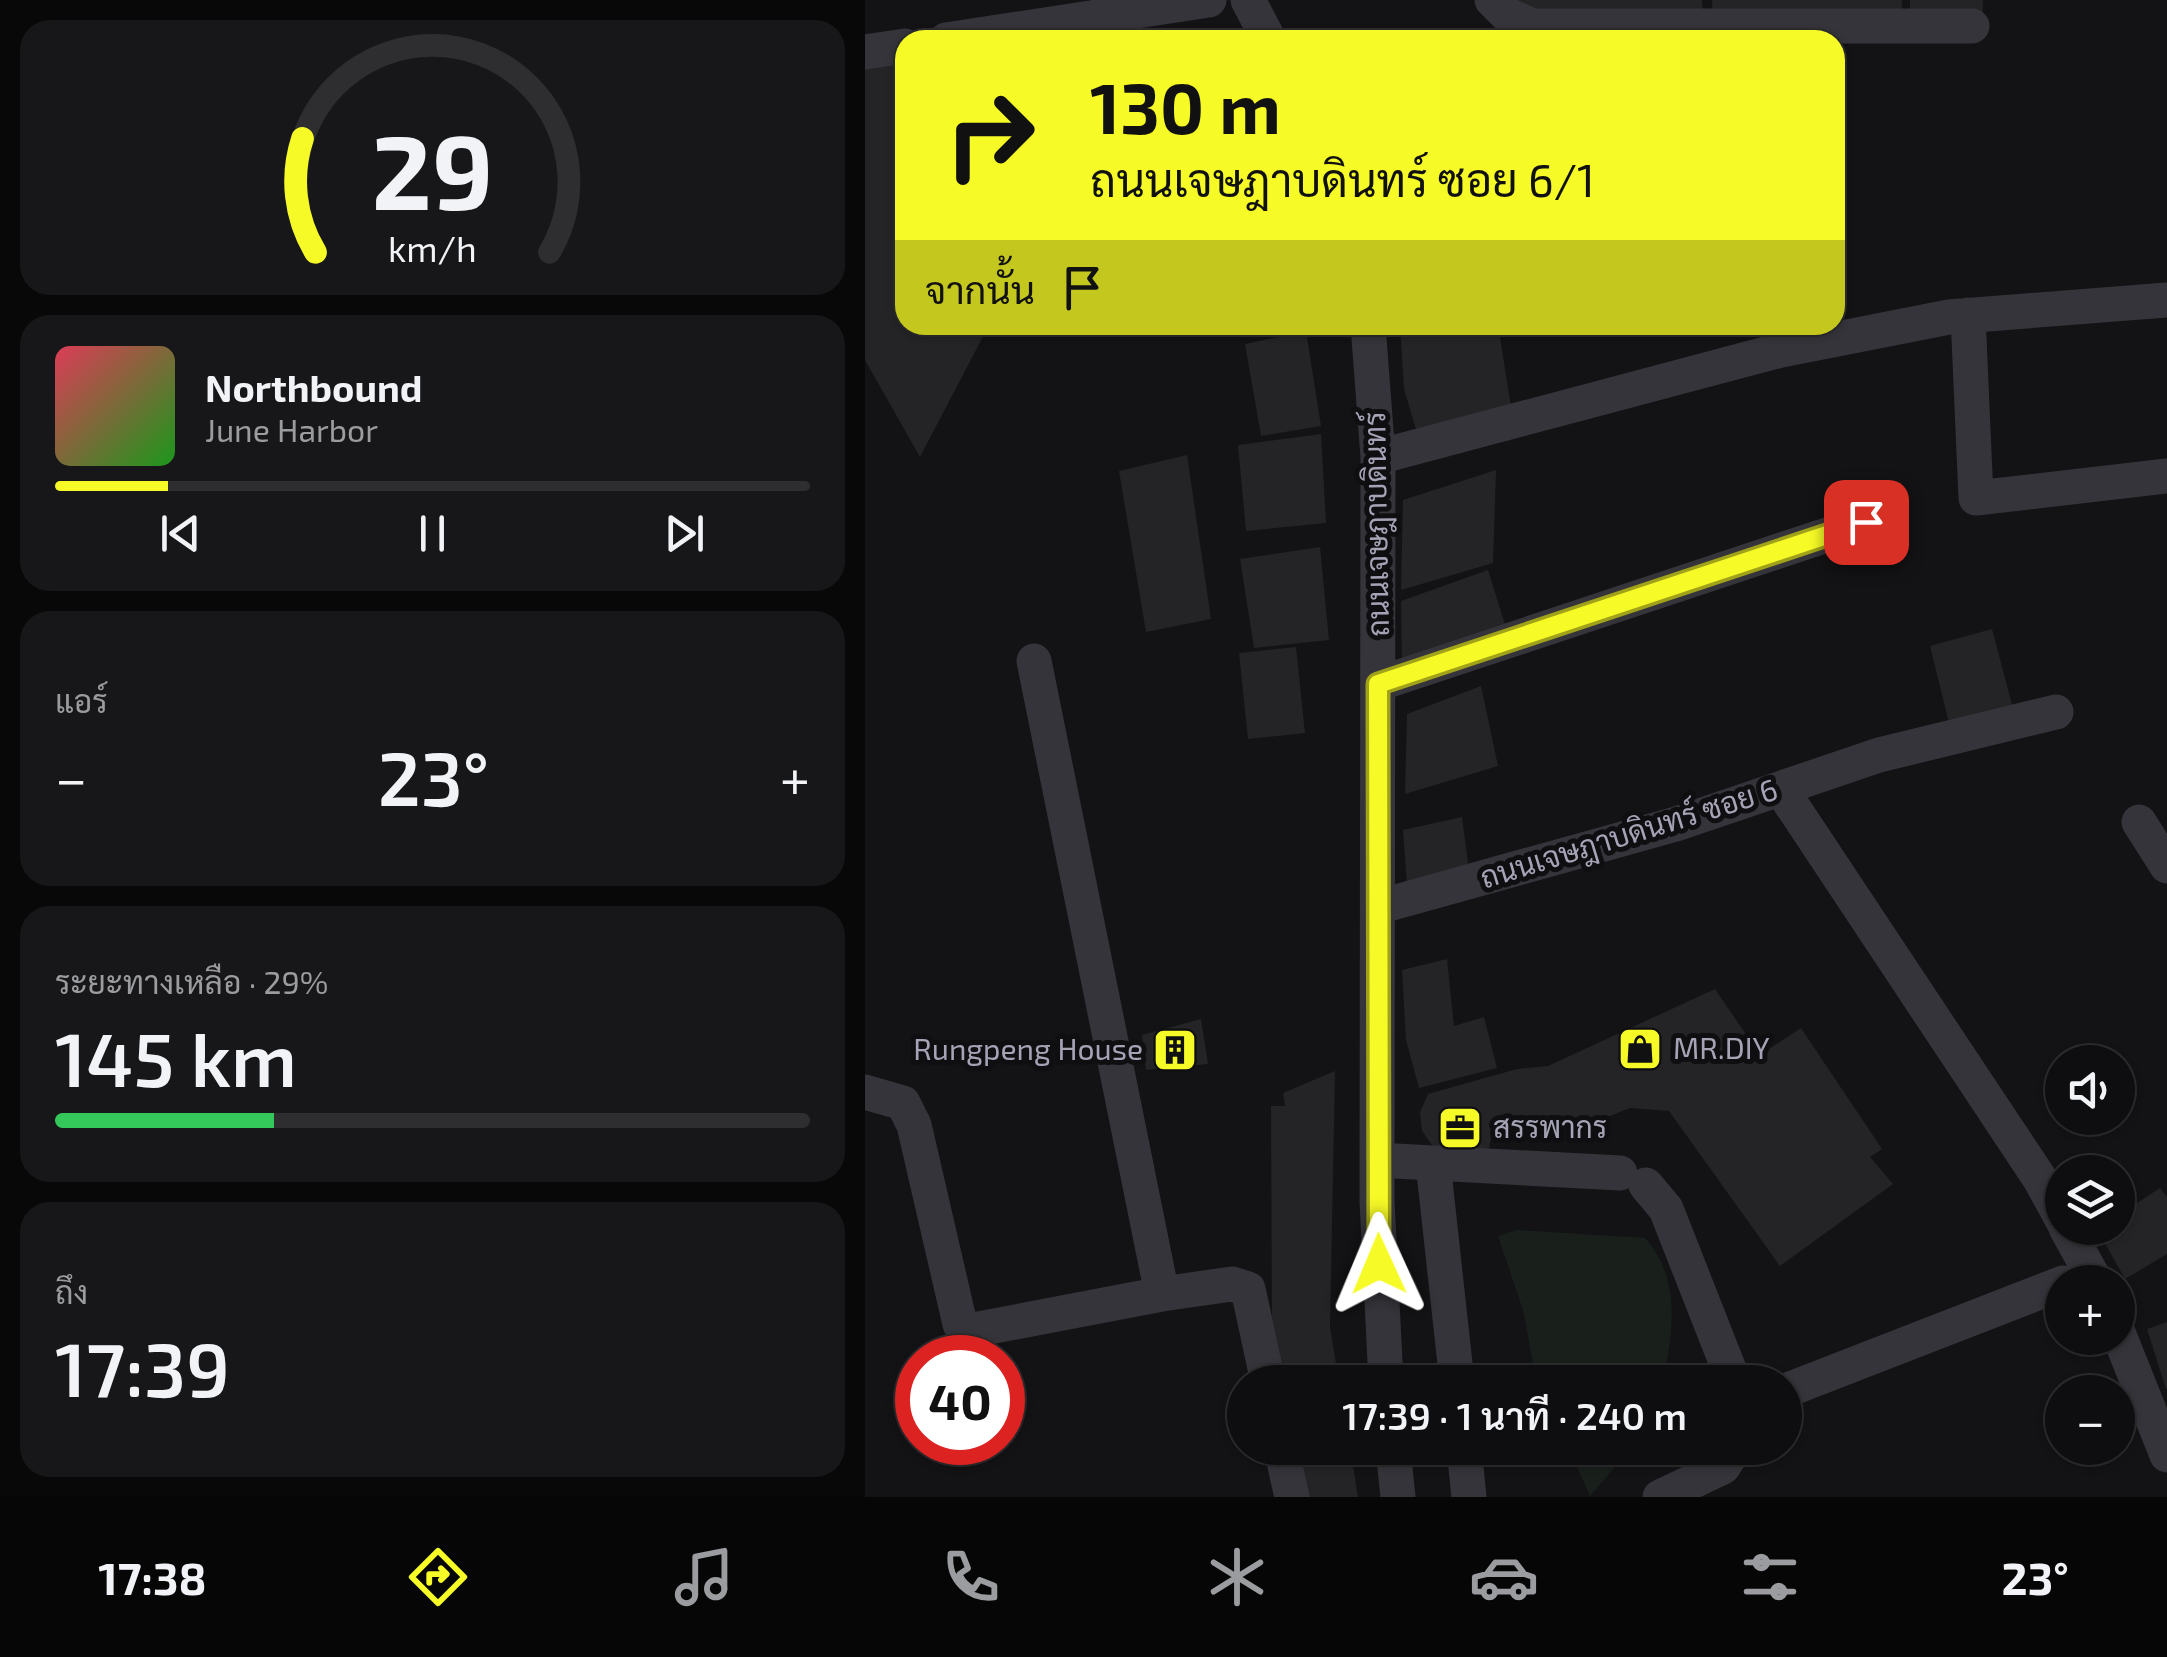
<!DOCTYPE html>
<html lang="th">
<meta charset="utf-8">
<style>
:root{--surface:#0e0e10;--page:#171719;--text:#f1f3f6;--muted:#9b9c9f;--line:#2e2e30;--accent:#f6fa26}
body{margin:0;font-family:"Exo 2",Sarabun,sans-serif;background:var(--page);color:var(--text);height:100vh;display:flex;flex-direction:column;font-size:38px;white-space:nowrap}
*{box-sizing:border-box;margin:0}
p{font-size:32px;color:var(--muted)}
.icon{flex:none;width:55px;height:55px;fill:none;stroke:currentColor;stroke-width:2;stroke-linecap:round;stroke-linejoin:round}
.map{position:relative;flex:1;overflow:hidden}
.panel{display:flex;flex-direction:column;gap:20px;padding:20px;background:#080809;width:865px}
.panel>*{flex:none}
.hud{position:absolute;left:30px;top:30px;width:950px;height:305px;border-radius:30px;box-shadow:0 2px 8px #0004,0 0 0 2px var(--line);background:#f6fa26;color:#111;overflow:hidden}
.buttons{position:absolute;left:1180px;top:1045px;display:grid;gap:20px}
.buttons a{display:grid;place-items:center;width:90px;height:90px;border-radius:50%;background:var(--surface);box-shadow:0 2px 8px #0004,0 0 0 2px var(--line);font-size:50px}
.speed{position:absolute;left:30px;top:1335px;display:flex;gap:20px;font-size:50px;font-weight:700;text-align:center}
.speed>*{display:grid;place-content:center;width:130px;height:130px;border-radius:50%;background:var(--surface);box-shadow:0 2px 8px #0004,0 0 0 2px var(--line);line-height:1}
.speed .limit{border:15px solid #d22;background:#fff;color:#111}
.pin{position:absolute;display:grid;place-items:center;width:85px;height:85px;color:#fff;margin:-42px;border-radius:20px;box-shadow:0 5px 15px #0006}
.me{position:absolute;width:110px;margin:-55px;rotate:359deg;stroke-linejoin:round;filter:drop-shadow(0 0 8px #0008)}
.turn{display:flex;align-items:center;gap:35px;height:210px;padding:0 30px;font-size:45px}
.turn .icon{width:130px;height:130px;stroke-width:2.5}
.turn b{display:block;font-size:70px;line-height:85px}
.then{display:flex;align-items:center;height:95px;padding:0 30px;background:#0003;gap:20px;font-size:38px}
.big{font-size:75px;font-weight:600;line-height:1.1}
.panel .tile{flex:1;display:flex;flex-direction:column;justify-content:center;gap:15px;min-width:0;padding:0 35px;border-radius:30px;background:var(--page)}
.panel .dial{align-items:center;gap:0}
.dial svg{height:260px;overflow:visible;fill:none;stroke:var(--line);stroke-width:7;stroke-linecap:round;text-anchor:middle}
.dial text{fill:var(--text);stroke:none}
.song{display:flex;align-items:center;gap:30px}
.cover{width:120px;height:120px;border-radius:15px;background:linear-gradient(135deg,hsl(350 70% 55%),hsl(120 70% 35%))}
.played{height:10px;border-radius:5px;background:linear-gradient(90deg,var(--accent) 15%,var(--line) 15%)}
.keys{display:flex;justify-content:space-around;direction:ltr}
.heat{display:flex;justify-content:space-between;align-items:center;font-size:55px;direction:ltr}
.charge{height:15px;border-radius:8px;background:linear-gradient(90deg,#34c759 29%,var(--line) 0)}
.trip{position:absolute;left:362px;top:1365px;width:575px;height:100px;border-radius:50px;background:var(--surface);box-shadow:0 2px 8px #0004,0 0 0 2px var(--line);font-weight:600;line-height:100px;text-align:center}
.tab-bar{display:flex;height:160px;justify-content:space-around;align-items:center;background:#060606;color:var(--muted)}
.tab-bar .icon{width:70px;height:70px}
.tab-bar .on{color:var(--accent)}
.tab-bar b{font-size:45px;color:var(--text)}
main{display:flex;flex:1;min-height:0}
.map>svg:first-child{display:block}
</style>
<main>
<section class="panel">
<div class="tile dial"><svg viewBox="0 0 100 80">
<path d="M14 69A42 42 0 1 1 86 69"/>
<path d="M14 69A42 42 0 0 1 10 34" stroke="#f6fa26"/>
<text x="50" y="56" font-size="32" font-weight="700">29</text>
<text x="50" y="72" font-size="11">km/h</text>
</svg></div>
<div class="tile">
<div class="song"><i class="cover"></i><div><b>Northbound</b><p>June Harbor</p></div></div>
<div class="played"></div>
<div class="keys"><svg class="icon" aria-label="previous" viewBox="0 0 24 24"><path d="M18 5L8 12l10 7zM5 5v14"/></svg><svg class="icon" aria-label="pause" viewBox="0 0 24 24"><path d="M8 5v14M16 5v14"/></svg><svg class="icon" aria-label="next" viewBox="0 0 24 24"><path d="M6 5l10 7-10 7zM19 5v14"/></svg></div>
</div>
<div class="tile"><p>แอร์</p>
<div class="heat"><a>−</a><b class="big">23°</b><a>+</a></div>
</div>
<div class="tile"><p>ระยะทางเหลือ · 29%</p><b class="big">145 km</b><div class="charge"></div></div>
<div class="tile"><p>ถึง</p><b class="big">17:39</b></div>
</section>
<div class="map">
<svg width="1302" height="1497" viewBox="0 0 1302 1497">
<rect width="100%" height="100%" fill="#131315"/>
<path fill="#19201c" d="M652 1230 780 1238C816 1278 809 1333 797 1382H671L659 1313 633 1236Z
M704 1448H804L763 1452 725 1496Z"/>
<path fill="#242326" d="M641 0H837L839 27 641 14Z
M847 0H1037L1036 27 848 24Z
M1045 0H1118L1117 27 1045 23Z
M40 60V325H124L55 457 0 360V65Z
M535 325H633L650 432 558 453 539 389Z
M441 331 456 426 396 436 380 344Z
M456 434 461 523 381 531 373 445Z
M322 455 346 619 281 632 254 471Z
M631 470 628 563 536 590 538 500Z
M455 547 464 640 389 648 375 559Z
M623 570 643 634 537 668 536 601Z
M1127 629 1149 712 1085 727 1065 646Z
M431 647 440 733 383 739 374 653Z
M616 686 633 766 540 794 542 714Z
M597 817 604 871 542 885 538 830Z
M582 959 589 1026 619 1017 632 1068 554 1088 541 1040 537 970Z
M850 989 895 1055 936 1028 1017 1149 1005 1157 1028 1184 915 1266 804 1111 765 1108 715 1128 697 1129H683L667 1120 627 1135 624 1148 614 1150 569 1148 557 1131 555 1112 563 1094 652 1069 683 1066Z
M336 1019 343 1064 281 1070 277 1035Z
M470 1071 465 1327 474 1382H418L407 1330 406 1106H420L418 1093Z
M1295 1188 1302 1197V1254L1260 1279 1232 1229 1252 1228V1216Z
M1302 1322V1389H1301L1282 1329Z
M432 1448H485L493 1497H442Z"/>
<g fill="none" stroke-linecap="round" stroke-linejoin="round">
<path stroke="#35343a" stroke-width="35" d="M383 0 404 40
M627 0 641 14 667 26H1107
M81 40 344 0
M0 52 40 46
M1103 315 1111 498 1302 476
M503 325 513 457 512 1201 521 1382
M513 457 916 350 1084 317 1302 300
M169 661 297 1294 367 1284 383 1289 403 1382
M513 684 1001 522
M916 789 1175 1179 1198 1221
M1274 822 1302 866
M513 907 811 824 1014 755 1191 712
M0 1092 38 1103 49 1125 95 1324 103 1331 297 1294
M512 1160 755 1173
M568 1163 592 1382
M781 1185 801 1209 869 1382
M1201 1228 1231 1282
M1252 1330 1302 1455
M920 1391 1198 1283
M416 1448 427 1497
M528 1448 533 1497
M599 1448 604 1497
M795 1497 858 1467 870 1448"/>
</g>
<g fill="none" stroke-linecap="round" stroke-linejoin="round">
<defs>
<path id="route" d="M514 1264 513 684 1001 522"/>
</defs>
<use href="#route" stroke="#a0a219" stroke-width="25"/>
<use href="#route" stroke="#f6fa26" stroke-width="18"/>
</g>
<defs>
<symbol id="shop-square" viewBox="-11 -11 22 22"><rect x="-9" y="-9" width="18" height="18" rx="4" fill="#f6fa26" stroke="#0f0e10"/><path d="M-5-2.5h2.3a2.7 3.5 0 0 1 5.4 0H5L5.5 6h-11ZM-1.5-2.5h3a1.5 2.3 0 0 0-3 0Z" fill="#111"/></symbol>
<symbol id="building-square" viewBox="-11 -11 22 22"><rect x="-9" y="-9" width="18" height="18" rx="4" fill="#f6fa26" stroke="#0f0e10"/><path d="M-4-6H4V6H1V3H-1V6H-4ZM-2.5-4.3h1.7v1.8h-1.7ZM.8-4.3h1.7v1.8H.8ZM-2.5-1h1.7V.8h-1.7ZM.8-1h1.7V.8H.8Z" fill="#111"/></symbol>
<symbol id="office-square" viewBox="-11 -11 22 22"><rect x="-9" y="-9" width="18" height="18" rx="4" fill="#f6fa26" stroke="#0f0e10"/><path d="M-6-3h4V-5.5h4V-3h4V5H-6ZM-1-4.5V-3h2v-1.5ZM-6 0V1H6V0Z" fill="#111"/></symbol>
</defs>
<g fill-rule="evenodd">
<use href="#shop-square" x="750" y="1024" width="50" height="50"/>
<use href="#building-square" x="285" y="1025" width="50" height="50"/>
<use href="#office-square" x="570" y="1103" width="50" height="50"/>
</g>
<g text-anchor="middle" stroke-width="10" stroke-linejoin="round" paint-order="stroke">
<g font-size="30" fill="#a5a4b6" stroke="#0f0e10">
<text transform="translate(512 524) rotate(-91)" y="10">ถนนเจษฎาบดินทร์</text>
<text transform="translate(764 834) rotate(-17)" y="10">ถนนเจษฎาบดินทร์ ซอย 6</text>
</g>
<g font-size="30" fill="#a5a4b6" stroke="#0f0e10" text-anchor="start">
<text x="808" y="1059">MR.DIY</text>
<text x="278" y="1060" text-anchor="end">Rungpeng House</text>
<text x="628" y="1138">สรรพากร</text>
</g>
</g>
</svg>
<div class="buttons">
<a><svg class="icon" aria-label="sound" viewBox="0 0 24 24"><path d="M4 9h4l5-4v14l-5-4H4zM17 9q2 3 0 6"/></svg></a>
<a><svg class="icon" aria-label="layers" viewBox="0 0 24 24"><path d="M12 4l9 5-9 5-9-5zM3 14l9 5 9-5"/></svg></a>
<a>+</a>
<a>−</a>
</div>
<div class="speed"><div class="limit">40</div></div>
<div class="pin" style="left:1001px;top:522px;background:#d93025"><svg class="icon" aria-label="arrive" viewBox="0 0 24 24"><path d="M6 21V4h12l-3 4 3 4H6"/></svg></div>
<svg class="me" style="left:514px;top:1264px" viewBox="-20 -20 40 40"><path d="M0-17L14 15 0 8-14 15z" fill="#f6fa26" stroke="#fff" stroke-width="4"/></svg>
<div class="trip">17:39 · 1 นาที · 240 m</div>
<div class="hud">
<div class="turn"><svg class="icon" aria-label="right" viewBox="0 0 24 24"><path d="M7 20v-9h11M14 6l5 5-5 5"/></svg><div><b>130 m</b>ถนนเจษฎาบดินทร์ ซอย 6/1</div></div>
<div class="then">จากนั้น<svg class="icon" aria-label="arrive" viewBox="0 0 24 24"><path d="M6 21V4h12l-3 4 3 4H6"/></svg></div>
</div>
</div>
</main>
<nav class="tab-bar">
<b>17:38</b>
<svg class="icon on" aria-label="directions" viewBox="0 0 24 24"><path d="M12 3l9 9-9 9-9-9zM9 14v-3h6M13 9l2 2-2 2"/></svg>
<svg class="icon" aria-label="music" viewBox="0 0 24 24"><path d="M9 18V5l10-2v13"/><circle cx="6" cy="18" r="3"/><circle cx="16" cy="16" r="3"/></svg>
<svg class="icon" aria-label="phone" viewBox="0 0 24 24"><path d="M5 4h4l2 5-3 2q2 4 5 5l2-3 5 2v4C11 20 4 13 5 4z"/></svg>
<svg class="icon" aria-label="climate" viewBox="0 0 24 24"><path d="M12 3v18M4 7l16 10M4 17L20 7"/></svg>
<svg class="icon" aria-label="car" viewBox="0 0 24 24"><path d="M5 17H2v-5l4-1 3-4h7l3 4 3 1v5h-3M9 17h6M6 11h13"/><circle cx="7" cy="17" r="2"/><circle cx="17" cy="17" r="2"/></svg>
<svg class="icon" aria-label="filters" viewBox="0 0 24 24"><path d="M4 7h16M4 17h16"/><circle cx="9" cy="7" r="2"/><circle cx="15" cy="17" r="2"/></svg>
<b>23°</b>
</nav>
